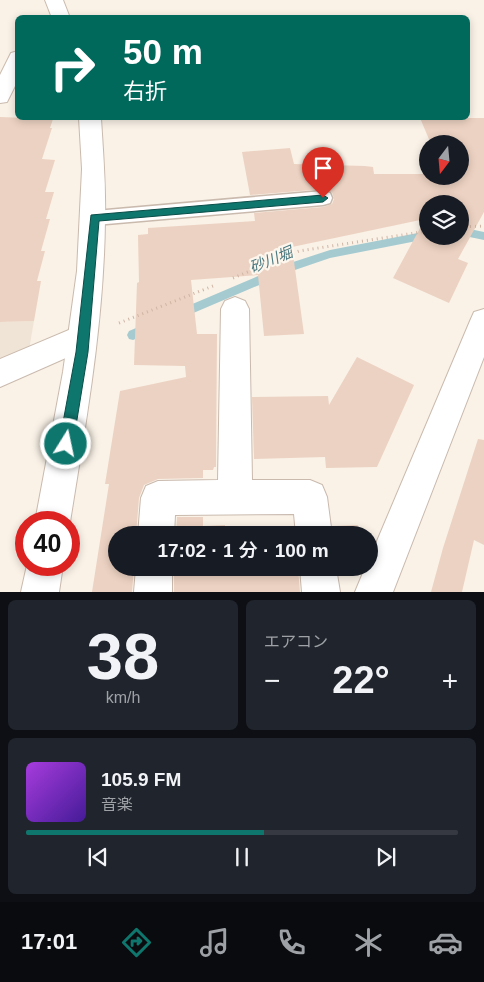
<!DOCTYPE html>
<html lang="ja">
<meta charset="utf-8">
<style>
:root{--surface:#171b24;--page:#20242c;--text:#f1f3f6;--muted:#9ea1a6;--line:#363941;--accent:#0f766e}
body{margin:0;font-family:Helvetica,"Noto Sans JP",sans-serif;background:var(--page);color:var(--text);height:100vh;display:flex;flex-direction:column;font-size:19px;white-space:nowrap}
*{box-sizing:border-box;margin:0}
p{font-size:16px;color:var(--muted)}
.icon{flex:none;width:28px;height:28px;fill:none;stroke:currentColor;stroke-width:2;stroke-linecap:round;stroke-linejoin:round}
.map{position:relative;height:592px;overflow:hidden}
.side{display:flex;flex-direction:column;gap:8px;padding:8px;background:#0d0f14;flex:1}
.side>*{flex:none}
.hud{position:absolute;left:15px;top:15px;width:455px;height:105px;border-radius:8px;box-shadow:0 2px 8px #0003;background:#00695c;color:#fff;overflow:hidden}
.needle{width:32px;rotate:196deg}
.fabs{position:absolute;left:419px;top:135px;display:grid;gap:10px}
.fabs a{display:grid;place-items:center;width:50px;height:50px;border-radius:50%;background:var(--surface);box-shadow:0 2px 8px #0003;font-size:25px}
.speed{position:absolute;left:15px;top:511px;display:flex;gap:10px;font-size:25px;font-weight:700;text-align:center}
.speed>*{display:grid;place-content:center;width:65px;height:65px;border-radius:50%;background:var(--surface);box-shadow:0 2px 8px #0003;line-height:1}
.speed .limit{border:8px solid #d22;background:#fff;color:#111}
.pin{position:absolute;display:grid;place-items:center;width:42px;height:42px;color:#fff;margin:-51px -21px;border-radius:50% 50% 50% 0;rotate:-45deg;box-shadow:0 0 5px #0007}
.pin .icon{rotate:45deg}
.me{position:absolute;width:55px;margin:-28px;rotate:10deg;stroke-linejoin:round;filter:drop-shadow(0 0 4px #0008)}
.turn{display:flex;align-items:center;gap:18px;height:105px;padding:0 25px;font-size:22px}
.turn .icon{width:65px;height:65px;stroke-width:2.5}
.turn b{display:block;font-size:35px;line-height:42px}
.big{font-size:38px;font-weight:600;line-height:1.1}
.side .widget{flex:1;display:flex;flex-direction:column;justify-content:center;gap:8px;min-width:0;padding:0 18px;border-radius:8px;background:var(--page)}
.side .dial{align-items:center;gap:0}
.dial b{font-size:65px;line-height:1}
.song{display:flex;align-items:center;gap:15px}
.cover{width:60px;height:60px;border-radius:8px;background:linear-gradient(135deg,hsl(280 70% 55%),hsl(260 70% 35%))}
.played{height:5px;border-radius:2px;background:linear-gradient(90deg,var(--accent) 55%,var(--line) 55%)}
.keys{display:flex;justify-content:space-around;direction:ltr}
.heat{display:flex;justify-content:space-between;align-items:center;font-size:28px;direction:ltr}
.side .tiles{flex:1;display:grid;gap:8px;grid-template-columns:1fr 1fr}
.widget:last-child{grid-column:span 2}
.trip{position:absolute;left:108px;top:526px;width:270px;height:50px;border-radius:25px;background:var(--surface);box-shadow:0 2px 8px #0003;font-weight:600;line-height:50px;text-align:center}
.tabs{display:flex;height:80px;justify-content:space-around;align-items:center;background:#090b0e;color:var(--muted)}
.tabs .icon{width:35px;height:35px}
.tabs .active{color:var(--accent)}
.tabs b{font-size:22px;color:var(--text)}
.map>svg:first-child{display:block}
</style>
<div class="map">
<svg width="484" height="592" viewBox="0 0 484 592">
<rect width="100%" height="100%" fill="#faf2e7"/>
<path fill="#f0e4d6" d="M34 321 29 350 0 362V322Z"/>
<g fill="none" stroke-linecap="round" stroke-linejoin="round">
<path fill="#a5cbd1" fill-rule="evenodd" d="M460 227 484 232V240L460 235Z
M428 231V236H433L432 238 330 258 292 271 184 317 180 319 176 317 174 314 176 311 284 265 330 250Z
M150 322 154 323 156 327 154 331 133 340 129 339 127 335 129 331Z"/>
</g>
<path fill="#ecd2c2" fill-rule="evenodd" d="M0 117 53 119 50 128H52L42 159 55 160 45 192H54L46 219H50L41 251H45L37 281H41L34 321 0 322Z
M420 118H484V212L458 259 468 263 449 303 393 278 425 219 292 247 304 334 264 336 258 275 191 280 197 334H217L216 467H214L213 470H203V478L158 479 144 485 139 498 136 535H116V568H134L132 592H92L109 484H105L120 391 186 377 185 366 134 365 137 283 139 282 138 235 148 234V228L255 221 254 213 323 207 332 204 334 199 332 192 324 189 250 195 242 152 290 148 294 164 365 166 373 167 374 174H428V176H460V144H431ZM428 204H460V236H428Z
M357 357 414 385 377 467 326 468 325 457 254 459 252 397 328 396 329 405Z
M478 439 484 440V545L474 540 462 592H431L443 548Z
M177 517H203V526L225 525V530L293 527 294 535H176Z
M358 525 353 535H334L333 526Z
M174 568H298L300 592H174Z"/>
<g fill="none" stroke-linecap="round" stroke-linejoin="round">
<defs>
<path id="service" d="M323 191 330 193 332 198 330 203 323 205 95 225 88 223 85 218 88 213 95 211Z"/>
<path id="minor" d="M18 51V80L7 102 0 103V75L11 53Z
M235 297 245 301 249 309 252 480H310L322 485 327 497 332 535H296L294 514 175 515 174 535H138L141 498 146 486 158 481 218 480 221 309 225 301Z
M484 309V357L393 592H355L365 568H369V560L470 321 474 312Z
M83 324 93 328 97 337 93 346 0 387V359Z
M136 568H172V592H134Z
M300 568H336L340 592H302Z"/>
<path id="tertiary" d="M45 0H63L70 18H52Z
M79 118H101C103 152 106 186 105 220 104 322 86 422 70 522L69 524V522H35L63 372 77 271 82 169Z
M27 565H63L59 592H21Z"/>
</defs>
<use href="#service" stroke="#cabaae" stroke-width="3"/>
<use href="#minor" stroke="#cabaae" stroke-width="2"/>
<use href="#tertiary" stroke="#cabaae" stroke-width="2"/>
<path stroke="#d0b5a5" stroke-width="3" stroke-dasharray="1 4" stroke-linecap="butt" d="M460 227 484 226
M233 278 299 251 428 231
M119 323 213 286"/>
<use href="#service" fill="#fff" fill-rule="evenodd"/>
<use href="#minor" fill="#fff" fill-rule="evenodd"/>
<use href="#tertiary" fill="#fff" fill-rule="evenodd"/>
</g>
<path fill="#0f766e" stroke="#0a4d48" d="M323 195 328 198 323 202 99 221 88 352 73 444 71 449 66 451 61 449 59 444 76 352 91 215Z"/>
<g text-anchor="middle" stroke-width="4.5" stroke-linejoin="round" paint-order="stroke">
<g font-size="15" font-style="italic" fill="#4b7980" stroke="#fdf6ed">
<text transform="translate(271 260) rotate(-22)" y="5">砂川堀</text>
</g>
</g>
</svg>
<div class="fabs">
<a><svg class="needle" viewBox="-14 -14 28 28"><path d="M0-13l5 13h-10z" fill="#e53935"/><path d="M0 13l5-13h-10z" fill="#9ea1a6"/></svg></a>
<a><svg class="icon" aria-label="layers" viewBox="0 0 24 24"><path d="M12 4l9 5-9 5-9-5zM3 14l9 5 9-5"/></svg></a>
</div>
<div class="speed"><div class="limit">40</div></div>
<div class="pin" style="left:323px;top:198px;background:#d93025"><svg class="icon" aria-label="arrive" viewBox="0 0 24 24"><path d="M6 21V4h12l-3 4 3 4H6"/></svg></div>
<svg class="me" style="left:66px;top:444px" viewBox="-20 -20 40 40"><circle r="17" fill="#0f766e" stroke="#fff" stroke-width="3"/><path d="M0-11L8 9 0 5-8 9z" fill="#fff"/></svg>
<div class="trip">17:02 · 1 分 · 100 m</div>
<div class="hud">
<div class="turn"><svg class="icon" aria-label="right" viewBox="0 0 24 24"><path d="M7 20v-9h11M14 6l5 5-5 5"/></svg><div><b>50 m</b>右折</div></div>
</div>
</div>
<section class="side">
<div class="tiles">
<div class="widget dial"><b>38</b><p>km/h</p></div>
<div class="widget"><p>エアコン</p>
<div class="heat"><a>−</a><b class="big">22°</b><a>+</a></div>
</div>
<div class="widget">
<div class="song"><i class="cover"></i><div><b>105.9 FM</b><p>音楽</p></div></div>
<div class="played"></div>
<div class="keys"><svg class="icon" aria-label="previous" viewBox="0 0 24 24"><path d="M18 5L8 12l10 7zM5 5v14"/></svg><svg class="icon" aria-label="pause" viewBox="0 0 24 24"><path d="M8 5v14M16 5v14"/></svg><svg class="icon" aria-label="next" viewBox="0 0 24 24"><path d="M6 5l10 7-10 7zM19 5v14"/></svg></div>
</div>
</div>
</section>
<nav class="tabs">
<b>17:01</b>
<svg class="icon active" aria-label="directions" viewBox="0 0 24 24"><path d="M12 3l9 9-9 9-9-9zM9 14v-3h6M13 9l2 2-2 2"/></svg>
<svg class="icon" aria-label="music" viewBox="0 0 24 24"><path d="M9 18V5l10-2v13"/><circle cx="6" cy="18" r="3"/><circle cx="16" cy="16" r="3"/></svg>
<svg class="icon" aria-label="phone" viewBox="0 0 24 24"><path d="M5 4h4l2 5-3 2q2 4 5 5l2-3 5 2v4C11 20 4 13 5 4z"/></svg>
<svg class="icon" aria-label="climate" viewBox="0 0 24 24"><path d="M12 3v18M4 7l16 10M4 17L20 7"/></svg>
<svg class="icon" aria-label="car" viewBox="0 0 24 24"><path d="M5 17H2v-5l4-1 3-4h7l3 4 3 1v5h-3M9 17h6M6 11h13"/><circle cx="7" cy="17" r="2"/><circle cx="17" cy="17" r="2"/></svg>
</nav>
